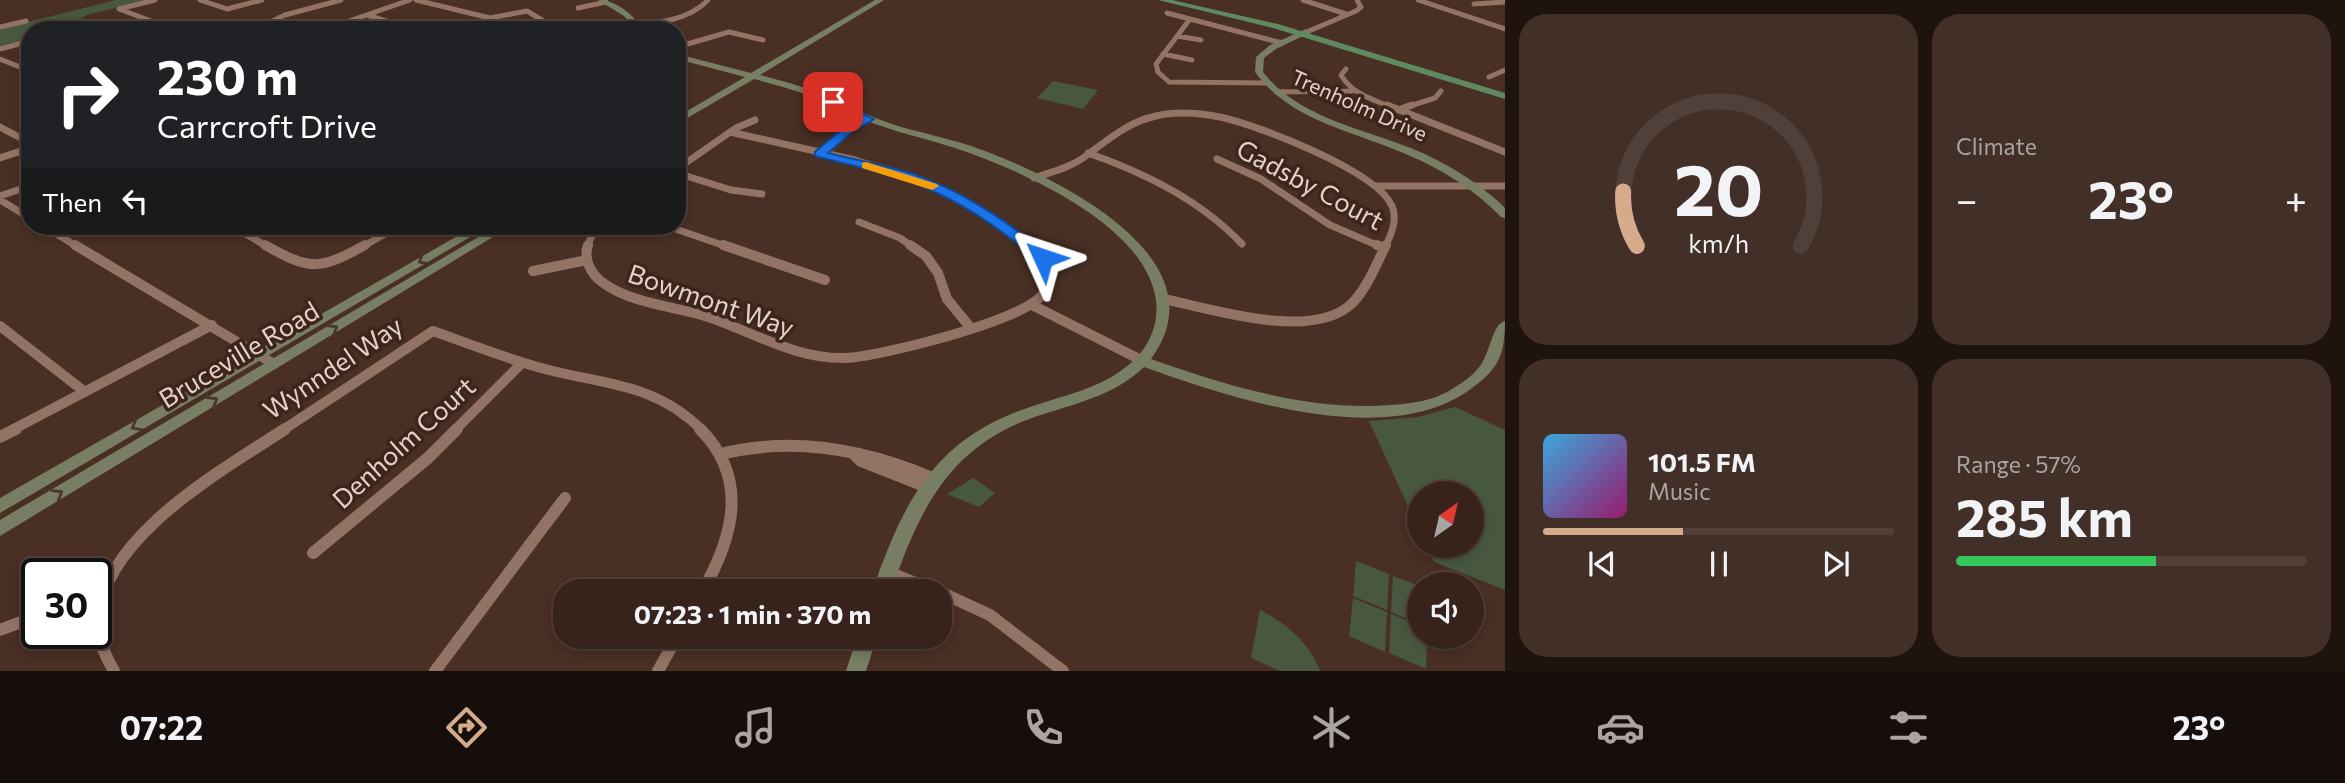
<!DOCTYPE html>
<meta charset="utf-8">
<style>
:root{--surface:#37231b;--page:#422f28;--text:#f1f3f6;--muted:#aaa4a3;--line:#51403a;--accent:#d6ab8b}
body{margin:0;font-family:Commissioner,sans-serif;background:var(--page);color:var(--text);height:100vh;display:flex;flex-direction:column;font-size:26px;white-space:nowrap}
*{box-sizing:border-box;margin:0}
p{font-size:23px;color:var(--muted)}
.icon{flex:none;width:38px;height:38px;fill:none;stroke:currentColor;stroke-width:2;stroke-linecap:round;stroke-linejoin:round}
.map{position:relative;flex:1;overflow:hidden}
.details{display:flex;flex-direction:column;gap:14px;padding:14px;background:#1e130f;width:840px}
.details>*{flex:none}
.guide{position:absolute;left:21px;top:21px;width:665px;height:214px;border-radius:28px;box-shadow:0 4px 10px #0003,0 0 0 2px var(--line);background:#202124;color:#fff;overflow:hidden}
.needle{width:46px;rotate:34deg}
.buttons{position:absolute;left:1407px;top:481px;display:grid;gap:14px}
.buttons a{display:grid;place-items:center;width:77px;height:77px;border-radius:50%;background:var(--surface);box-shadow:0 4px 10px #0003,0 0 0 2px var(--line);font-size:35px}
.speed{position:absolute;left:21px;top:558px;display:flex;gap:14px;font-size:35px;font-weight:700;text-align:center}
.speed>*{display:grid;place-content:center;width:91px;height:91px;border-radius:50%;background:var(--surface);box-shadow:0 4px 10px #0003,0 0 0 2px var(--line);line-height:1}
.speed .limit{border:4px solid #111;border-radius:10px;background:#fff;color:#111}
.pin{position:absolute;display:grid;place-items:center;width:60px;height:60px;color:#fff;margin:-30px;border-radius:14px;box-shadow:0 4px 10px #0006}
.me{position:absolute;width:77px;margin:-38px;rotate:312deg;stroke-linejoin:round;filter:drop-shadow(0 0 5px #0008)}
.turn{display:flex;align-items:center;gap:24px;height:147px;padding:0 21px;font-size:32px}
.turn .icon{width:91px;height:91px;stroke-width:2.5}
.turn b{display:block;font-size:49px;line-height:60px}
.then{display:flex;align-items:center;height:66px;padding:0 21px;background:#0003;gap:14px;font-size:26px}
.big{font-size:52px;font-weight:700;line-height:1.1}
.details .card{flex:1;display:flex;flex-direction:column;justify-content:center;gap:10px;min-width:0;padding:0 24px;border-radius:28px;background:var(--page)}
.details .dial{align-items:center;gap:0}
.dial svg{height:182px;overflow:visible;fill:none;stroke:var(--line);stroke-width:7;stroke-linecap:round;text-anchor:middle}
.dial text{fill:var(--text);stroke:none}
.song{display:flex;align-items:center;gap:21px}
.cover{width:84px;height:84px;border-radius:10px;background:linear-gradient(135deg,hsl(200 70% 55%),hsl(320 70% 35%))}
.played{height:7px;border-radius:4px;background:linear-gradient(90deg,var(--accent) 40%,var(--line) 40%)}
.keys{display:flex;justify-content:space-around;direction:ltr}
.heat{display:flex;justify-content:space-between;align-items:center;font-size:38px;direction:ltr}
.charge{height:10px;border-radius:5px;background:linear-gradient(90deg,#34c759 57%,var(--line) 0)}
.details .tiles{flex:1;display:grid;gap:14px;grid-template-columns:repeat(2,1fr)}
.trip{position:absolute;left:553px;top:579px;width:399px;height:70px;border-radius:28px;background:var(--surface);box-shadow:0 4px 10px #0003,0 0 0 2px var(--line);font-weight:700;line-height:70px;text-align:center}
.dock{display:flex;height:112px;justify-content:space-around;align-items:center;background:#160e0b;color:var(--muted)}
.dock .icon{width:49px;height:49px}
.dock .selected{color:var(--accent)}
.dock b{font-size:32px;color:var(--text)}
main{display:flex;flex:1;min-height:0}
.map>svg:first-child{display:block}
</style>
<main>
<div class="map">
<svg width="1505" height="671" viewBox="0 0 1505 671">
<rect width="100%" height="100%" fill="#492f24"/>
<path fill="#48583f" d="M116 0H145L87 15 56 30H30V39L0 47V29Z
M1053 81 1098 90 1083 109 1037 98Z
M1455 407 1505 430V590L1434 562 1427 546H1472V494H1419V530L1369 421 1418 417Z
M973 478 995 493 979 507 947 494Z
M1356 561 1389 574 1387 610 1353 596Z
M1393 576 1419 586V624L1391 612Z
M1353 598 1387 612 1385 652 1349 636Z
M1260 610C1287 624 1309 642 1320 671H1280L1251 658Z
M1391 614 1419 625V637H1427L1426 669 1389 653Z"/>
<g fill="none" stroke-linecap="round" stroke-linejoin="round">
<path stroke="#927366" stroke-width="5" d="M155 0 119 9 175 30
M200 0 227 9 262 0
M416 0 490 18 527 11 542 20 548 29 545 30
M1303 0 1346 14
M1418 0 1505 29
M1474 4 1505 2
M578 8 606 2
M1167 13 1190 19 1156 64 1158 72 1169 82 1266 83
M367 15 415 30
M1190 19 1282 43
M0 27 26 21
M613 27C645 23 684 25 708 0
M254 30 285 15 341 0
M323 30 410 0
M1309 31 1356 11 1361 7 1357 0
M1177 36 1201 40
M677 47 729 32 763 40
M0 49 30 41
M1163 54 1192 60
M0 59 30 71
M1346 69 1341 75C1352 94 1372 99 1391 107
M1489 77 1505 70
M1276 92 1352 91
M1407 107 1435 98 1441 91"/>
<path stroke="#927366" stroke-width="7" d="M1387 105 1505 152
M1398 110 1412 105
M0 127 30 143
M730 132 855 160 926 183 973 208 1034 247
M1088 153C1145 173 1200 200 1242 244
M820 154 848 129 869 119
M0 158 30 148
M1217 159 1261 179 1330 225 1381 247
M677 169 736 128 755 120
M677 173 731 190 762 194
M1034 178C1051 172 1069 168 1083 158 1107 141 1127 122 1156 116 1177 111 1199 113 1220 117 1258 125 1377 171 1392 206 1398 220 1391 235 1385 247
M1376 186H1505
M0 196 30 186
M0 200 30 218
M859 222 900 238 913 247
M43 226 78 247
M232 226 268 247
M667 226 728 247
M251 235 271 226
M362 247 399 226
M587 247 596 226"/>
<path stroke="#927366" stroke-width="10" d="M75 245 274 364
M265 245C311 271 320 270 365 245
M588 245C583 259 591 274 602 282 631 304 674 306 708 317 753 332 795 359 845 358 879 357 1021 321 1041 296 1056 279 1046 259 1032 245
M723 245 825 280
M910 245 926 256 938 273 947 299 970 327
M1377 245 1384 248
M533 271 587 260
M1164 299C1212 309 1308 340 1349 306 1366 292 1376 264 1386 245
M1032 305 1143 361
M0 326 85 392
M12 430 212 325
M283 430 433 331C470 344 507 359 545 369 605 385 655 383 702 430
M455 430 522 363"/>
<path stroke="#927366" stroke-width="12" d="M700 429C750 479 733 538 702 592
M0 437 16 429
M853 453 861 461 927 487
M721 454C793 436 864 449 932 478
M313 553 428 458 457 429
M888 572 938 592
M940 592 990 615 1063 671
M0 630 37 616
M114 671C105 655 97 639 98 620 103 536 223 470 285 429
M435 671 565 498
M658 671 677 637"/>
<path fill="#787e63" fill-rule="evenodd" d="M598 0C618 0 633 16 645 30H637L624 16Z
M875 0H884L760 75C779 80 798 85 816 92 841 102 864 114 889 123 916 132 944 137 971 146 1047 172 1227 256 1151 359 1228 386 1308 411 1390 405 1409 404 1431 401 1447 392 1459 385 1477 374 1483 361 1490 350 1493 324 1505 321 1505 353 1499 369 1472 388 1389 451 1233 399 1144 367 1116 394 1081 402 1044 414 952 442 920 506 891 592H872C903 502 934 439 1030 407 1067 394 1106 388 1135 359 1153 341 1161 316 1154 291 1137 223 1026 173 964 151 936 141 906 135 878 125 854 117 833 105 810 96 792 89 772 84 754 79L677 124V117L745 77 677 59V54L751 73Z
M1306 29 1313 31 1276 49 1264 58 1263 72C1299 118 1362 128 1413 149 1445 162 1474 180 1499 202L1505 208V218L1501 217C1475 190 1443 170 1408 155 1355 131 1291 122 1255 72L1256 57 1270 45Z
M475 226H489L0 513V498Z
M497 226H511L0 536V520Z
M857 637H877L866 671H846Z"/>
<path fill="#5f8960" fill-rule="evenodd" d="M1158 0H1172L1278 24 1505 93V99L1273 28Z"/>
</g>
<defs><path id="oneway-chevron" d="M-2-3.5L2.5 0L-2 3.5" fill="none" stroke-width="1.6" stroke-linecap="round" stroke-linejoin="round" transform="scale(1.75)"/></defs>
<g stroke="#4a3729">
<use href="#oneway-chevron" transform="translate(423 260) rotate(150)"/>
<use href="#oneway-chevron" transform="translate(333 329) rotate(-31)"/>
<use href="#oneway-chevron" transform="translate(213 401) rotate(-31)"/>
<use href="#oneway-chevron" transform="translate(136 426) rotate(150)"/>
<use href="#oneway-chevron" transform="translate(58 494) rotate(-31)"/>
</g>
<path fill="#1a73e8" stroke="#114b97" stroke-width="2" d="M833 99 874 119 852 132 828 153C856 160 885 165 913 174 962 191 1009 222 1048 255V261H1038C999 227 953 196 905 180 876 170 845 164 815 156V152L844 127 860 119 829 104V100Z"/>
<path fill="#f59e0b" d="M866 162 937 184 939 186 932 190 862 168V163Z"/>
<g text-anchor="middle" stroke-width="7" stroke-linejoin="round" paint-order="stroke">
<g font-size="21" fill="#e3d2cb" stroke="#3e251a">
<text transform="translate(1359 106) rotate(24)" y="7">Trenholm Drive</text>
</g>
<g font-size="26" fill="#e3d2cb" stroke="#3e251a">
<text transform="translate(1310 185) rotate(28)" y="9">Gadsby Court</text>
<text transform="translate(711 301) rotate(19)" y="9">Bowmont Way</text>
<text transform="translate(239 355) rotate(-31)" y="9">Bruceville Road</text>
<text transform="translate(333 368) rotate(-34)" y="9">Wynndel Way</text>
<text transform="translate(404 443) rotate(-42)" y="9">Denholm Court</text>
</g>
</g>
</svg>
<div class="buttons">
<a><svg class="needle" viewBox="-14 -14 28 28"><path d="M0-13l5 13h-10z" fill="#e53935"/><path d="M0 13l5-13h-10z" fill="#aaa4a3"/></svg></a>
<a><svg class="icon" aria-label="sound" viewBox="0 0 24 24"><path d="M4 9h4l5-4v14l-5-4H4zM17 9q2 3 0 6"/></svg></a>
</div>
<div class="speed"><div class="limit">30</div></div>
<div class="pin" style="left:833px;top:102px;background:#d93025"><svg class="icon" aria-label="arrive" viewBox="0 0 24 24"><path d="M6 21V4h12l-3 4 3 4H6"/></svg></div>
<svg class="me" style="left:1043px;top:258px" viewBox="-20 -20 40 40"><path d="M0-17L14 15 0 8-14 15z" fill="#1a73e8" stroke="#fff" stroke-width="4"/></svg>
<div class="trip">07:23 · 1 min · 370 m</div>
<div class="guide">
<div class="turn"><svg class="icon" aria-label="right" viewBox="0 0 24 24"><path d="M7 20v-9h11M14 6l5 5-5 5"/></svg><div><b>230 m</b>Carrcroft Drive</div></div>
<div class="then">Then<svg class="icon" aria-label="left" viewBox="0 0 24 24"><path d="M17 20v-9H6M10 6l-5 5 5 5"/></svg></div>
</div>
</div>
<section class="details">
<div class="tiles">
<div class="card dial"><svg viewBox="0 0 100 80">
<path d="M14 69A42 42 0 1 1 86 69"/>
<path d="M14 69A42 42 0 0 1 8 45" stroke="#d6ab8b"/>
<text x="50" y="56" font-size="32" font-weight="700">20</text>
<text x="50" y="72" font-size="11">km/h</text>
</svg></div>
<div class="card"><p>Climate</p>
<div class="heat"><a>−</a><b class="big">23°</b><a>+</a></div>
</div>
<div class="card">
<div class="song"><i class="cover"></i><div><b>101.5 FM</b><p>Music</p></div></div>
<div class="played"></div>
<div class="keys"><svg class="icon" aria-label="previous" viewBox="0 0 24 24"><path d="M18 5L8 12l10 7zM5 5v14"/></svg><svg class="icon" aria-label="pause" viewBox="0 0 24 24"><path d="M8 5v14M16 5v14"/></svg><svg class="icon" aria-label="next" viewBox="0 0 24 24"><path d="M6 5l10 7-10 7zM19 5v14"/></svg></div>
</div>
<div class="card"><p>Range · 57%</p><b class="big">285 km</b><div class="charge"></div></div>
</div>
</section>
</main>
<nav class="dock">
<b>07:22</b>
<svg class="icon selected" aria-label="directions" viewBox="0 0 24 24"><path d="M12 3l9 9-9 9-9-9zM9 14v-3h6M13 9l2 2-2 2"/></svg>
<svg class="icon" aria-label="music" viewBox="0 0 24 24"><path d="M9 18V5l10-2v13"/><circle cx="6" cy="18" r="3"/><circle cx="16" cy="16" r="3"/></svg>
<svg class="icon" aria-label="phone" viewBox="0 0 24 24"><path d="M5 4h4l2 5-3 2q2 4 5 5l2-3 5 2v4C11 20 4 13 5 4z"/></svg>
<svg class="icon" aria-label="climate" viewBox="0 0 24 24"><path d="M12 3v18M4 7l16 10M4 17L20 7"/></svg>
<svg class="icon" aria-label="car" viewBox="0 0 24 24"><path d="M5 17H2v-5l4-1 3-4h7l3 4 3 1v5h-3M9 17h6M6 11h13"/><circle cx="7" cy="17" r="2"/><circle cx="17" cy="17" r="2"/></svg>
<svg class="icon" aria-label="filters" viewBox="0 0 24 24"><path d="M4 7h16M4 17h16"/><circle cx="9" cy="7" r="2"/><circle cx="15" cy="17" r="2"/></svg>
<b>23°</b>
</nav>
